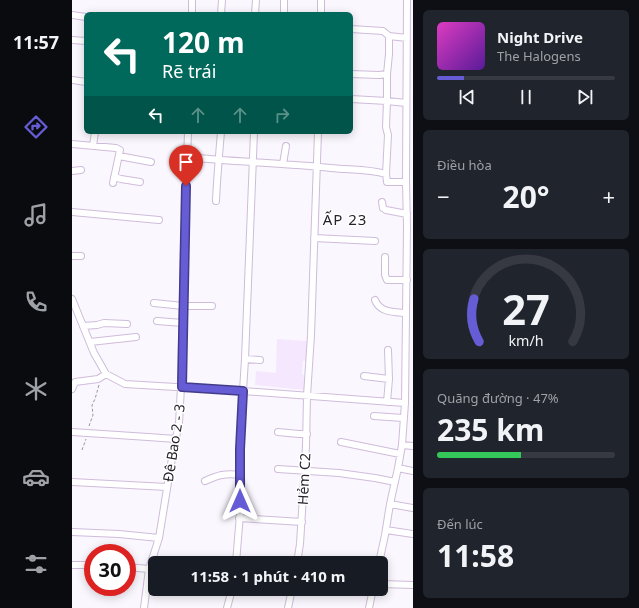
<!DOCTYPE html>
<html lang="vi">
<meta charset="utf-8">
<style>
:root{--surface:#171b24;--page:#20242c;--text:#f1f3f6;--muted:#9ea1a6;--line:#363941;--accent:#665cd5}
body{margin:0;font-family:"Noto Sans",sans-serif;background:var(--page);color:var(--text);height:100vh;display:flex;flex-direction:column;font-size:15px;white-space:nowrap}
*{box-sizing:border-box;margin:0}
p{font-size:13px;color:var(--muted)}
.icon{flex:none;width:22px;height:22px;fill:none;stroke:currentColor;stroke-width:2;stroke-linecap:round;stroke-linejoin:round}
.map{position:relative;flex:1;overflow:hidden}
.sheet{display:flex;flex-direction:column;gap:10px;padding:10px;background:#0d0f14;width:226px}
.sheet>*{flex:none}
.top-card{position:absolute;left:12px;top:12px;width:269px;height:122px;border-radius:6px;box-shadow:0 2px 10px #0003;background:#00695c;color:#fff;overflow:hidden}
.speed{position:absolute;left:12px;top:544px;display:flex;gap:8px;font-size:20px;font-weight:700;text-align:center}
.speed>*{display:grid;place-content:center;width:52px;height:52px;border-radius:50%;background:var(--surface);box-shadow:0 2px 10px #0003;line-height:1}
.speed .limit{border:6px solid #d22;background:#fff;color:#111}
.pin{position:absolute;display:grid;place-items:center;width:34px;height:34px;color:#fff;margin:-41px -17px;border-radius:50% 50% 50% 0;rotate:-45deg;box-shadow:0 0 4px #0007}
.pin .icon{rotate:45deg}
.me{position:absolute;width:44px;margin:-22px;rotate:0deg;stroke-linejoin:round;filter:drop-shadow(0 0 3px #0008)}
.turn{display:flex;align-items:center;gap:14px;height:84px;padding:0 12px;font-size:18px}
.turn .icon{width:52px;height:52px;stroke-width:2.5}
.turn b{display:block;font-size:28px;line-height:34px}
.lanes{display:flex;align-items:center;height:38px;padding:0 12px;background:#0003;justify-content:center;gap:20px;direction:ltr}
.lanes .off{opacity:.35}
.big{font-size:30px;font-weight:700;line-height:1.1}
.sheet .tile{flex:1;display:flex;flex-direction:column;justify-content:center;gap:6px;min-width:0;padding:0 14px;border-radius:6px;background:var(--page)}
.sheet .dial{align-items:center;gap:0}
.dial svg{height:104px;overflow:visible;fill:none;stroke:var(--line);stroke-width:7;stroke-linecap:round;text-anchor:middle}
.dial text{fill:var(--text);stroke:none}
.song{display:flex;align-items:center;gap:12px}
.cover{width:48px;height:48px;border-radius:6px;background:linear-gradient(135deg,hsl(310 70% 55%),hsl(270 70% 35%))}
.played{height:4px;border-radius:2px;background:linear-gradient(90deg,var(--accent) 15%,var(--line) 15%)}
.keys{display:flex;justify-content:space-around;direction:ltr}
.heat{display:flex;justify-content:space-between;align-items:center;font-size:22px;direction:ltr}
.charge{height:6px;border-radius:3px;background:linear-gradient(90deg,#34c759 47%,var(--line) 0)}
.trip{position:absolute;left:76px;top:556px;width:240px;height:40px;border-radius:6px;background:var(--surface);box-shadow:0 2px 10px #0003;font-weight:700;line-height:40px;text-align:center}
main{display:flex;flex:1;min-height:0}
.dock{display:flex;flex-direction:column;width:72px;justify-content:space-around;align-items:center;background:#090b0e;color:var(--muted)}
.dock .icon{width:28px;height:28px}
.dock .on{color:var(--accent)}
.dock b{font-size:18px;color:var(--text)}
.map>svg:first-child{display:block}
</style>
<main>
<nav class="dock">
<b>11:57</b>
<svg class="icon on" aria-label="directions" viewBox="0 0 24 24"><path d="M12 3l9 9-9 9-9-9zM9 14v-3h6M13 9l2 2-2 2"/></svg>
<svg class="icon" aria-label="music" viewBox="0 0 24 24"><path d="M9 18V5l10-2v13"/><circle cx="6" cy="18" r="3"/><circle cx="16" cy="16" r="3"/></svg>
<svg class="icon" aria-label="phone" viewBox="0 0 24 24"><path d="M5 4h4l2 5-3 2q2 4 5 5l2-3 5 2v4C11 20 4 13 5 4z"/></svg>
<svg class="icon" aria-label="climate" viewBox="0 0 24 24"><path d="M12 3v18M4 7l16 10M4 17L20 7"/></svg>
<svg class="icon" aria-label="car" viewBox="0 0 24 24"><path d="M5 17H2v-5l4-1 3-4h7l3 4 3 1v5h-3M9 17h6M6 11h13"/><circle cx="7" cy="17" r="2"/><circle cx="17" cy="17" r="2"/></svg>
<svg class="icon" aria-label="filters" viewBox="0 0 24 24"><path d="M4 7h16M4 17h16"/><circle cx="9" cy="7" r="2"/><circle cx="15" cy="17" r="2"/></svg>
</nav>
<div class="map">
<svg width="341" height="608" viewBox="0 0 341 608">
<rect width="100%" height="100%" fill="#fbf7fe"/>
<path fill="#f5e7fd" d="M205 339 235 341V361H231L230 374 234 377 233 390 183 385 184 371 204 373Z"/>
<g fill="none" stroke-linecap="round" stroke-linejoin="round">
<defs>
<path id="minor" d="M212 0V14
M120 14V0
M149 14 150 0
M183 14 184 0
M249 14V0
M0 15 14 17
M279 29 311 31 317 36 335 38
M0 40 14 41
M279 74 307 75 315 74
M0 80 14 82
M279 99 315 101V74L317 54V36
M0 144 44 148 48 150 41 183
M21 146 23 132
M47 156 79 162
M115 157C163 162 211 163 259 168 278 170 296 169 314 174L315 182H334
M211 164 214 146
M0 171 9 170
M314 174 316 135 314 127 315 101 334 103
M42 177 49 179 68 182
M144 201C145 178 147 155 149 132
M310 202 311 208 314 210 335 214
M0 212 87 220
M242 238 303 241
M0 256H9
M313 257V275L315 280H335
M0 299 22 353 34 374 53 384 171 391 333 403
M303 300C308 313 322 312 334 313
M82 303 111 306H140
M85 321 111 323
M11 326 25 325 32 323 55 324
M18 342 64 337
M173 359 188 360
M292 376 317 379
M0 389 3 382 26 379 34 374
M315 402 317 379 316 350
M302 416 331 418
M0 432 76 437 104 439
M206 432 227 434H235
M269 442 328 454
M330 445 341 446
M326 468 341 471
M206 469 267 473 303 478 323 482
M133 481C146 475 153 473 168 475
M0 482 95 487
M318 504 341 508
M167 518 230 522
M314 530 341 534
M0 532 47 534 87 538
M164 563 168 514V449L171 391 173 359 182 132
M225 563 228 544 234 446 235 396 239 335 246 132
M307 563 313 535 318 504 326 468 330 445 333 403 335 227 334 182 335 0
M0 565H21
M55 567 77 569
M309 584 341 585
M72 608 77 569 87 538 100 458 107 423 109 387 112 248 116 132
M155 608 160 589
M216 608 220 589
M297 608 301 589"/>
</defs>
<use href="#minor" stroke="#cfbcdb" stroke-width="8"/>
<path stroke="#9b969e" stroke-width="1" stroke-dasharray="3 2" stroke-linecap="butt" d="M17 426 21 415 20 405 23 399 27 385
M10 450 14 439"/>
<use href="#minor" stroke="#fff" stroke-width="6"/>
</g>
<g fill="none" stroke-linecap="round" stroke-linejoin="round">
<defs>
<path id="route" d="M114 186 110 387 171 391 168 449V501"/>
</defs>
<use href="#route" stroke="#423c8a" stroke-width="10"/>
<use href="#route" stroke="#665cd5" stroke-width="7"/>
</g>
<g text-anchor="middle" stroke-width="3" stroke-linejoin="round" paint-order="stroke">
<g font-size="14" fill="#29222d" stroke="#fff">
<text transform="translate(102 443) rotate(-81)" y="5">Đê Bao 2 - 3</text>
<text transform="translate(232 479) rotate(-87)" y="5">Hẻm C2</text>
</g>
<g font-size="15" letter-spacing="1" fill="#29222d" stroke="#fff">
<text x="273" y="225">ẤP 23</text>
</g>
</g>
</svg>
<div class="speed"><div class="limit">30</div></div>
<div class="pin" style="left:114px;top:186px;background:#d93025"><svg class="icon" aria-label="arrive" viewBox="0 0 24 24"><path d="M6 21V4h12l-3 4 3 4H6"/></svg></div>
<svg class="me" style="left:168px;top:501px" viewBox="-20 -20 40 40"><path d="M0-17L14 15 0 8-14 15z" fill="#665cd5" stroke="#fff" stroke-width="4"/></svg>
<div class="trip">11:58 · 1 phút · 410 m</div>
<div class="top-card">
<div class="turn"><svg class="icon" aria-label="left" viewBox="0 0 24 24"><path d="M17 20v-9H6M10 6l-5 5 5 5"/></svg><div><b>120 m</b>Rẽ trái</div></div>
<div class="lanes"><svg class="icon" aria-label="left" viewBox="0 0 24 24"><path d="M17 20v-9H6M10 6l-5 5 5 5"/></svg><svg class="icon off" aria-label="ahead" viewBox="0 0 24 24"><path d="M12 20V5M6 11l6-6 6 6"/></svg><svg class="icon off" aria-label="ahead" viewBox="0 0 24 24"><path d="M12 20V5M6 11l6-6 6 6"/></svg><svg class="icon off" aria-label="right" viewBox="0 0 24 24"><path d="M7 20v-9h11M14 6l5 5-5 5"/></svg></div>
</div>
</div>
<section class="sheet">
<div class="tile">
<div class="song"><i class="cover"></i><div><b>Night Drive</b><p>The Halogens</p></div></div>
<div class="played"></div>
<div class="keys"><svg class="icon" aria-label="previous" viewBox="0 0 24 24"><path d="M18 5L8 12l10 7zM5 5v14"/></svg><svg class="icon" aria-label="pause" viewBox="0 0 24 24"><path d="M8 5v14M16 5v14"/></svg><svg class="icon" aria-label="next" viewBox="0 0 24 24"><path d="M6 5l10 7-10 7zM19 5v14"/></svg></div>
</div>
<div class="tile"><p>Điều hòa</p>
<div class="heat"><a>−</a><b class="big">20°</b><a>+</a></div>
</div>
<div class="tile dial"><svg viewBox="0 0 100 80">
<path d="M14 69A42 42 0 1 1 86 69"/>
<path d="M14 69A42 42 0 0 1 10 36" stroke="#665cd5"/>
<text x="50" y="56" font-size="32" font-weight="700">27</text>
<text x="50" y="72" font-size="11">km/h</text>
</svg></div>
<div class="tile"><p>Quãng đường · 47%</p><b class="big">235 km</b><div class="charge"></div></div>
<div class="tile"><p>Đến lúc</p><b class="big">11:58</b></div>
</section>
</main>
